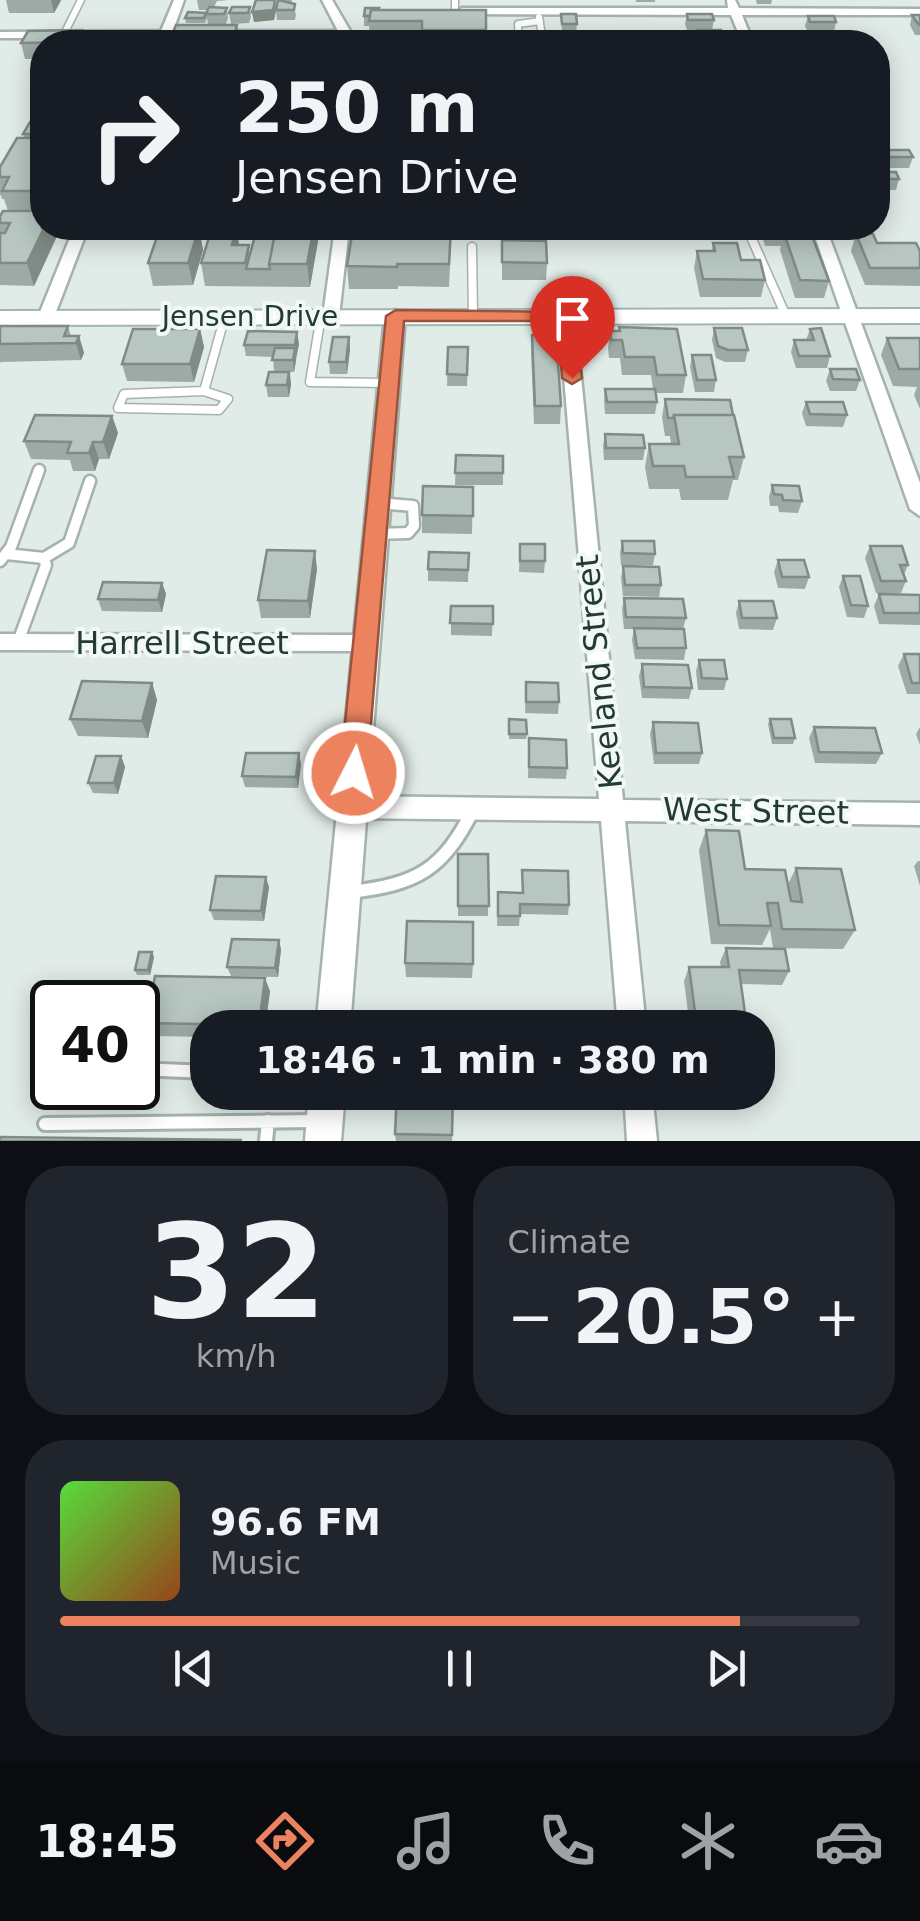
<!DOCTYPE html>
<meta charset="utf-8">
<style>
:root{--surface:#171b24;--page:#20242c;--text:#f1f3f6;--muted:#9ea1a6;--line:#363941;--accent:#ec825e}
body{margin:0;font-family:"DejaVu Sans",sans-serif;background:var(--page);color:var(--text);height:100vh;display:flex;flex-direction:column;font-size:38px;white-space:nowrap}
*{box-sizing:border-box;margin:0}
p{font-size:32px;color:var(--muted)}
.icon{flex:none;width:55px;height:55px;fill:none;stroke:currentColor;stroke-width:2;stroke-linecap:round;stroke-linejoin:round}
.map{position:relative;height:1141px;overflow:hidden}
.details{display:flex;flex-direction:column;gap:25px;padding:25px;background:#0d0f14;flex:1}
.details>*{flex:none}
.hud{position:absolute;left:30px;top:30px;width:860px;height:210px;border-radius:40px;box-shadow:0 5px 25px #0003;background:#171b24;color:var(--text);overflow:hidden}
.speed{position:absolute;left:30px;top:980px;display:flex;gap:20px;font-size:50px;font-weight:700;text-align:center}
.speed>*{display:grid;place-content:center;width:130px;height:130px;border-radius:50%;background:var(--surface);box-shadow:0 5px 25px #0003;line-height:1}
.speed .limit{border:5px solid #111;border-radius:15px;background:#fff;color:#111}
.pin{position:absolute;display:grid;place-items:center;width:85px;height:85px;color:#fff;margin:-102px -42px;border-radius:50% 50% 50% 0;rotate:-45deg;box-shadow:0 0 10px #0007}
.pin .icon{rotate:45deg}
.me{position:absolute;width:110px;margin:-55px;rotate:5deg;stroke-linejoin:round;filter:drop-shadow(0 0 8px #0008)}
.turn{display:flex;align-items:center;gap:35px;height:210px;padding:0 40px;font-size:45px}
.turn .icon{width:130px;height:130px;stroke-width:2.5}
.turn b{display:block;font-size:70px;line-height:85px}
.big{font-size:75px;font-weight:800;line-height:1.1}
.details .tile{flex:1;display:flex;flex-direction:column;justify-content:center;gap:15px;min-width:0;padding:0 35px;border-radius:40px;background:var(--page)}
.details .dial{align-items:center;gap:0}
.dial b{font-size:130px;line-height:1}
.song{display:flex;align-items:center;gap:30px}
.cover{width:120px;height:120px;border-radius:15px;background:linear-gradient(135deg,hsl(110 70% 55%),hsl(20 70% 35%))}
.played{height:10px;border-radius:5px;background:linear-gradient(90deg,var(--accent) 85%,var(--line) 85%)}
.keys{display:flex;justify-content:space-around;direction:ltr}
.heat{display:flex;justify-content:space-between;align-items:center;font-size:55px;direction:ltr}
.details .tiles{flex:1;display:grid;gap:25px;grid-template-columns:1fr 1fr}
.tile:last-child{grid-column:span 2}
.trip{position:absolute;left:190px;top:1010px;width:585px;height:100px;border-radius:40px;background:var(--surface);box-shadow:0 5px 25px #0003;font-weight:800;line-height:100px;text-align:center}
.menu{display:flex;height:160px;justify-content:space-around;align-items:center;background:#090b0e;color:var(--muted)}
.menu .icon{width:70px;height:70px}
.menu .on{color:var(--accent)}
.menu b{font-size:45px;color:var(--text)}
.map>svg:first-child{display:block}
</style>
<div class="map">
<svg width="920" height="1141" viewBox="0 0 920 1141">
<rect width="100%" height="100%" fill="#e1ebe7"/>
<g fill="none" stroke-linecap="round" stroke-linejoin="round">
<defs>
<path id="service-far3" d="M455 0V11
M539 17 543 42
M64 34 81 0
M519 42 518 24 540 21"/>
<path id="service-far2" d="M747 228 786 316
M472 247 473 316
M321 316 310 382 388 383
M204 391 228 399 219 410 118 408 124 394Z
M204 391 225 316"/>
<path id="service-far1" d="M376 534 408 533 414 526 413 506 378 503
M6 554 44 558 46 565 18 642
M44 558 69 543 90 481
M0 561 11 547 39 470"/>
<path id="service" d="M350 892C418 884 443 870 474 808
M138 1069 208 1072
M45 1124 318 1121
M266 1141 268 1121"/>
<path id="minor" d="M174 0H184L173 31H338L322 0H332L356 41 345 42 342 37 170 38 168 42H158L159 38H0V32L161 31Z
M727 0H735L739 8 920 9V15H742L753 42H742L731 15 462 14 456 11 462 8H728Z
M74 228H88L54 317 46 322 40 320 38 317Z
M335 228H349L339 316 331 321 323 316Z
M812 228H826L920 483V516L910 509Z
M567 311 575 316 623 800 920 803V825L625 821 646 1028H618L601 821 352 818 344 814 340 807 344 800 352 796 599 799 559 316Z
M0 634 365 635 372 637 376 643 372 649 365 651 0 650Z
M624 1092H652L657 1141H627Z"/>
<path id="tertiary" d="M395 310 405 316 350 1028H316L385 316Z
M309 1092H345L341 1141H305Z"/>
<path id="secondary" d="M920 309V323L0 325V311Z"/>
</defs>
<use href="#service-far3" stroke="#a4b3ae" stroke-width="9"/>
<use href="#service-far2" stroke="#a4b3ae" stroke-width="11"/>
<use href="#service-far1" stroke="#a4b3ae" stroke-width="15"/>
<use href="#service" stroke="#a4b3ae" stroke-width="18"/>
<use href="#minor" stroke="#a4b3ae" stroke-width="5"/>
<use href="#tertiary" stroke="#a4b3ae" stroke-width="5"/>
<use href="#secondary" stroke="#a0b6af" stroke-width="4"/>
<use href="#service-far3" stroke="#fff" stroke-width="6"/>
<use href="#service-far2" stroke="#fff" stroke-width="8"/>
<use href="#service-far1" stroke="#fff" stroke-width="10"/>
<use href="#service" stroke="#fff" stroke-width="12"/>
<use href="#minor" fill="#fff" fill-rule="evenodd"/>
<use href="#tertiary" fill="#fff" fill-rule="evenodd"/>
<use href="#secondary" fill="#fff" fill-rule="evenodd"/>
</g>
<path fill="#9daaa5" fill-rule="evenodd" d="M6 0H61V1L54 13H9Z
M197 0H229L217 1 214 7 227 8 228 18 226 24H208L207 18 205 23H186L185 18 206 13 208 10H199Z
M277 0H292L291 3 296 14 295 20H277L276 11 274 20 254 22 252 12 276 4Z
M636 0H655V2H636Z
M756 0H772L771 4H757Z
M250 7 251 17 249 23 231 24 229 13Z
M379 10H486V42L370 41 369 26H364V16Z
M561 14 577 24 576 34H562Z
M687 14 714 20 712 30 723 36 722 42H696L697 30H687L685 24Z
M912 15H920V35H915L910 25Z
M808 16 836 22 834 32H808L805 26Z
M237 25 240 42H169Z
M82 30 85 42H42V59H25L21 43Z
M771 33 810 40V42H769Z
M42 122V228H57L58 234 34 286 0 285V216L8 211 4 199H2L0 194V167L24 138 23 134Z
M885 150 913 157 909 168H886L882 161Z
M878 172 899 179 896 190H878Z
M160 228H322L321 231H317L318 241 310 287 205 286 201 263 209 235H200L203 250 193 285 153 286 148 263ZM237 231H256L250 252 239 245Z
M764 228H801L829 281 824 298H795L780 250 781 246H765L762 235Z
M845 228H874L873 230H846Z
M856 234 877 243 920 251V286L865 285 851 251Z
M362 235 451 245 449 287 398 286V289H349L347 266Z
M502 240 547 263 546 280H502Z
M713 243 765 280 761 297H700L694 268 697 251H712Z
M0 326H68L71 336H79L84 353 81 360 1 362 0 363Z
M619 327 686 375 683 393H655L657 402 655 414H605L604 400 605 389H653L651 375H622L620 358H609L608 349 610 331H618Z
M714 328 748 350 745 362H725L716 358 712 340Z
M200 329 204 347 194 382 127 381 122 364Z
M810 329 830 356 827 368H796L791 352 794 340H806Z
M532 335 561 406 560 424H534L531 352Z
M349 337 350 349 347 374H330L329 362Z
M887 338H920V409L914 395 917 387 893 386 881 355Z
M299 344 294 372H290L291 384 289 397H268L266 385 274 372 273 357 246 356 244 345Z
M448 347H468L467 386H447Z
M692 355 716 380 714 392H695L690 367Z
M830 369 860 380 856 391H830L826 381Z
M665 399 744 457 738 480H733L728 500H681L679 489H649L645 467 649 444H671L670 436H665L662 417Z
M806 402 847 415 843 427 806 426 802 413Z
M112 416 118 433 109 459H99L95 471H73L70 460 31 459 24 441Z
M605 434 645 448 643 460H604L603 446Z
M456 455 503 456V485H455Z
M772 485 802 501 798 513 779 512 778 506H770L769 497Z
M473 487 472 534 422 533V515Z
M622 541 655 554 653 565H621L620 553Z
M520 544 545 561 544 573 519 572Z
M870 546 908 565 904 575 906 581 901 593H876L865 558Z
M469 553 468 582 428 581V569Z
M778 560 809 577 805 589 778 588 774 572Z
M623 566 661 585 659 597 623 596 621 578Z
M317 569 310 618H261L258 600Z
M843 576 868 606 864 618 847 617 839 587Z
M162 583 166 594 162 612 102 611 98 599Z
M879 594 920 595V625L879 624 874 606Z
M624 598 686 618 683 629 686 648 684 660 635 659 632 640 634 629H624L622 610Z
M739 601 777 618 773 630 739 629 736 613Z
M451 606H493L492 636 451 635Z
M904 654H920V694H907L898 666Z
M699 660 727 679 724 690H698L696 671Z
M642 664 692 688 689 699 642 698 639 676Z
M526 682 559 702 558 714 525 713Z
M152 683 157 700 148 738 78 736 70 719Z
M509 719 527 734 526 739H509Z
M770 719 795 738 793 744H772L768 724Z
M653 722 702 753 699 764H654L650 734Z
M814 727 882 753 876 764 815 763 809 738Z
M920 727V745L916 734Z
M529 738 567 768 566 779 528 778Z
M121 756 125 767 118 794 93 793 88 783Z
M301 764 298 788 245 787 242 776Z
M706 830 745 869 788 884 796 868 855 930 843 949 773 948 770 929 762 945 711 944 699 850Z
M458 854H488V916H458Z
M918 861H920V886L914 866Z
M522 870 569 905 568 915 520 914 519 926H497L498 892 522 893Z
M269 887 264 921 214 920 210 910Z
M726 948 789 971 782 985 741 984 746 1020 742 1028H690L684 981 689 967H721L720 962Z
M281 949 278 977 231 976 227 967Z
M154 957 150 975H137L135 970Z
M405 963 473 964 472 978 406 977Z
M270 991 265 1028H208V1037L153 1036 146 1023Z
M453 1092 452 1141H396L395 1134Z
M700 1092H738L734 1101H701Z"/>
<path fill="#808b86" d="M51 0H61L54 13Z
M275 0 276 10 274 20 254 22 252 12Z
M237 25 240 42H235L234 35Z
M82 30 85 42H76Z
M44 228H57L58 234 34 286 27 263Z
M199 228 203 250 193 285 188 263Z
M236 228 240 250 232 245Z
M314 228H317L318 241 310 287 307 264Z
M200 329 204 347 194 382 190 364Z
M297 332 299 344 296 357 295 345Z
M79 336 84 353 81 360 76 343Z
M349 337 350 349 347 374 346 362Z
M295 348 296 360 294 372 293 360Z
M289 372 291 384 289 397 287 385Z
M112 416 118 433 109 459 103 442Z
M93 442 99 459 95 471 89 453Z
M315 551 317 569 310 618 308 601Z
M162 583 166 594 162 612 158 600Z
M152 683 157 700 148 738 142 721Z
M299 753 301 764 298 788 296 777Z
M121 756 125 767 118 794 114 783Z
M266 877 269 887 264 921 261 911Z
M279 940 281 949 278 977 275 968Z
M152 952 154 957 150 975 148 970Z
M265 978 270 991 265 1028H260L259 1025Z"/>
<path fill="#b7c6c0" stroke="#808b86" stroke-width="2.5" d="M256 0H275L273 10 252 12Z
M278 0 295 4 294 10H276Z
M209 7 227 8 224 14H206Z
M232 7H250L248 13H229Z
M365 8H379L378 10H371L370 16H364Z
M371 10H486V30H422V21H369Z
M188 12 206 13 204 18H185Z
M561 14H576L577 24H562Z
M687 14H712L714 20H688Z
M912 15H920V25L918 24Z
M808 16H834L836 22H810Z
M176 25H237L234 35H209L207 42H169Z
M82 30 76 42 21 43 28 31Z
M697 30H721L723 36H699Z
M771 33H807L810 40H774Z
M30 122H42V191H2L9 177H0V167L17 138H30L32 134H23Z
M885 150H909L913 157H889Z
M878 172H896L899 179H878Z
M3 211H42V228H44L27 263H0V233H5L10 223H0V216Z
M160 228H199L188 263H148Z
M212 228H236L232 245H249L245 263H201Z
M257 228H276L269 264 270 269H246Z
M276 228H314L307 264H269Z
M363 228H451L449 264H397V267L347 266 352 235H362Z
M766 228H801L802 233 768 234Z
M784 233H811L829 281 800 280Z
M856 234H873L877 243H916L920 251V268H870Z
M502 240 546 241 547 263 502 262Z
M713 243H737L741 260H760L765 280 703 279 697 251H715Z
M0 326H68L64 336H79L76 343 0 344Z
M619 327 677 329 686 375H657L654 357H625L622 340H611L610 331H620Z
M714 328H742L748 350H728L718 346Z
M821 328 830 356H799L794 340H814L810 329Z
M133 329H200L190 364H122Z
M248 331 297 332 295 345H244Z
M532 335H556L561 406H535Z
M333 337H349L346 362H329Z
M887 338H920V369H899Z
M448 347H468L467 375 447 374Z
M275 348H295L293 360H272Z
M692 355H711L716 380H697Z
M830 369H856L860 380 833 379Z
M269 372H289L287 385H266Z
M605 389H655L657 402H607Z
M665 399 730 400 733 415H674L673 418H668Z
M806 402H843L847 415 810 414Z
M35 415 112 416 103 442H93L89 453H67L71 442 24 441Z
M674 415H734L744 457H729L734 477H686L684 466H653L649 444H679Z
M605 434 643 435 645 448H606Z
M456 455 503 456V473H455Z
M772 485 799 486 802 501 783 500 782 495 774 494Z
M423 486 473 487V516L422 515Z
M622 541H654L655 554 623 553Z
M520 544H545V561H520Z
M870 546H902L908 565H900L906 581H881Z
M267 550 315 551 308 601 258 600Z
M429 552 469 553 468 570 428 569Z
M778 560H804L809 577H782Z
M623 566 659 567 661 585H625Z
M843 576H860L868 606 851 605Z
M103 582 162 583 158 600 98 599Z
M879 594 920 595V613H884Z
M624 598 683 599 686 618 626 617Z
M739 601H773L777 618H742Z
M451 606H493V624L450 623Z
M634 628 684 629 686 648H637Z
M904 654H920V683H912Z
M699 660H724L727 679 702 678Z
M642 664 688 665 692 688 644 687Z
M82 681 152 683 142 721 70 719Z
M526 682 558 683 559 702H526Z
M509 719 526 720 527 734H509Z
M770 719H791L795 738H774Z
M653 722 698 723 702 753H656Z
M814 727 875 728 882 753 819 752Z
M529 738 566 740 567 768 529 767Z
M246 753H299L296 777 242 776Z
M96 756H121L114 783H88Z
M706 830 739 831 745 869 785 870 791 901 802 902 796 868 841 869 855 930 782 929 778 903H767L771 926 719 925Z
M458 854H488L489 906H458Z
M522 870 568 871 569 905 520 904V916H498V892L523 893Z
M216 876 266 877 261 911 210 910Z
M407 921 473 922V964L405 963Z
M232 939 279 940 275 968 227 967Z
M726 948 785 949 789 971 739 970 746 1020 696 1019 689 967H729Z
M139 952H152L148 970H135Z
M155 976 265 978 259 1025 146 1023Z
M397 1092H453L452 1135 395 1134Z
M0 1137 242 1140 0 1141Z"/>
<path fill="#ec825e" stroke="#99543d" stroke-width="2.5" d="M396 310 573 312 582 378 572 384 562 378 558 321H404L367 773 363 781 354 785 344 781 340 773 386 316Z"/>
<g text-anchor="middle" stroke-width="8" stroke-linejoin="round" paint-order="stroke">
<g font-size="28" fill="#223b35" stroke="#f1f8f5">
<text x="250" y="326">Jensen Drive</text>
</g>
<g font-size="32" fill="#223b35" stroke="#f1f8f5">
<text x="182" y="654">Harrell Street</text>
<text transform="translate(599 672) rotate(-96)" y="11">Keeland Street</text>
<text transform="translate(756 811) rotate(1)" y="11">West Street</text>
</g>
</g>
</svg>
<div class="speed"><div class="limit">40</div></div>
<div class="pin" style="left:572px;top:378px;background:#d93025"><svg class="icon" aria-label="arrive" viewBox="0 0 24 24"><path d="M6 21V4h12l-3 4 3 4H6"/></svg></div>
<svg class="me" style="left:354px;top:773px" viewBox="-20 -20 40 40"><circle r="17" fill="#ec825e" stroke="#fff" stroke-width="3"/><path d="M0-11L8 9 0 5-8 9z" fill="#fff"/></svg>
<div class="trip">18:46 · 1 min · 380 m</div>
<div class="hud">
<div class="turn"><svg class="icon" aria-label="right" viewBox="0 0 24 24"><path d="M7 20v-9h11M14 6l5 5-5 5"/></svg><div><b>250 m</b>Jensen Drive</div></div>
</div>
</div>
<section class="details">
<div class="tiles">
<div class="tile dial"><b>32</b><p>km/h</p></div>
<div class="tile"><p>Climate</p>
<div class="heat"><a>−</a><b class="big">20.5°</b><a>+</a></div>
</div>
<div class="tile">
<div class="song"><i class="cover"></i><div><b>96.6 FM</b><p>Music</p></div></div>
<div class="played"></div>
<div class="keys"><svg class="icon" aria-label="previous" viewBox="0 0 24 24"><path d="M18 5L8 12l10 7zM5 5v14"/></svg><svg class="icon" aria-label="pause" viewBox="0 0 24 24"><path d="M8 5v14M16 5v14"/></svg><svg class="icon" aria-label="next" viewBox="0 0 24 24"><path d="M6 5l10 7-10 7zM19 5v14"/></svg></div>
</div>
</div>
</section>
<nav class="menu">
<b>18:45</b>
<svg class="icon on" aria-label="directions" viewBox="0 0 24 24"><path d="M12 3l9 9-9 9-9-9zM9 14v-3h6M13 9l2 2-2 2"/></svg>
<svg class="icon" aria-label="music" viewBox="0 0 24 24"><path d="M9 18V5l10-2v13"/><circle cx="6" cy="18" r="3"/><circle cx="16" cy="16" r="3"/></svg>
<svg class="icon" aria-label="phone" viewBox="0 0 24 24"><path d="M5 4h4l2 5-3 2q2 4 5 5l2-3 5 2v4C11 20 4 13 5 4z"/></svg>
<svg class="icon" aria-label="climate" viewBox="0 0 24 24"><path d="M12 3v18M4 7l16 10M4 17L20 7"/></svg>
<svg class="icon" aria-label="car" viewBox="0 0 24 24"><path d="M5 17H2v-5l4-1 3-4h7l3 4 3 1v5h-3M9 17h6M6 11h13"/><circle cx="7" cy="17" r="2"/><circle cx="17" cy="17" r="2"/></svg>
</nav>
